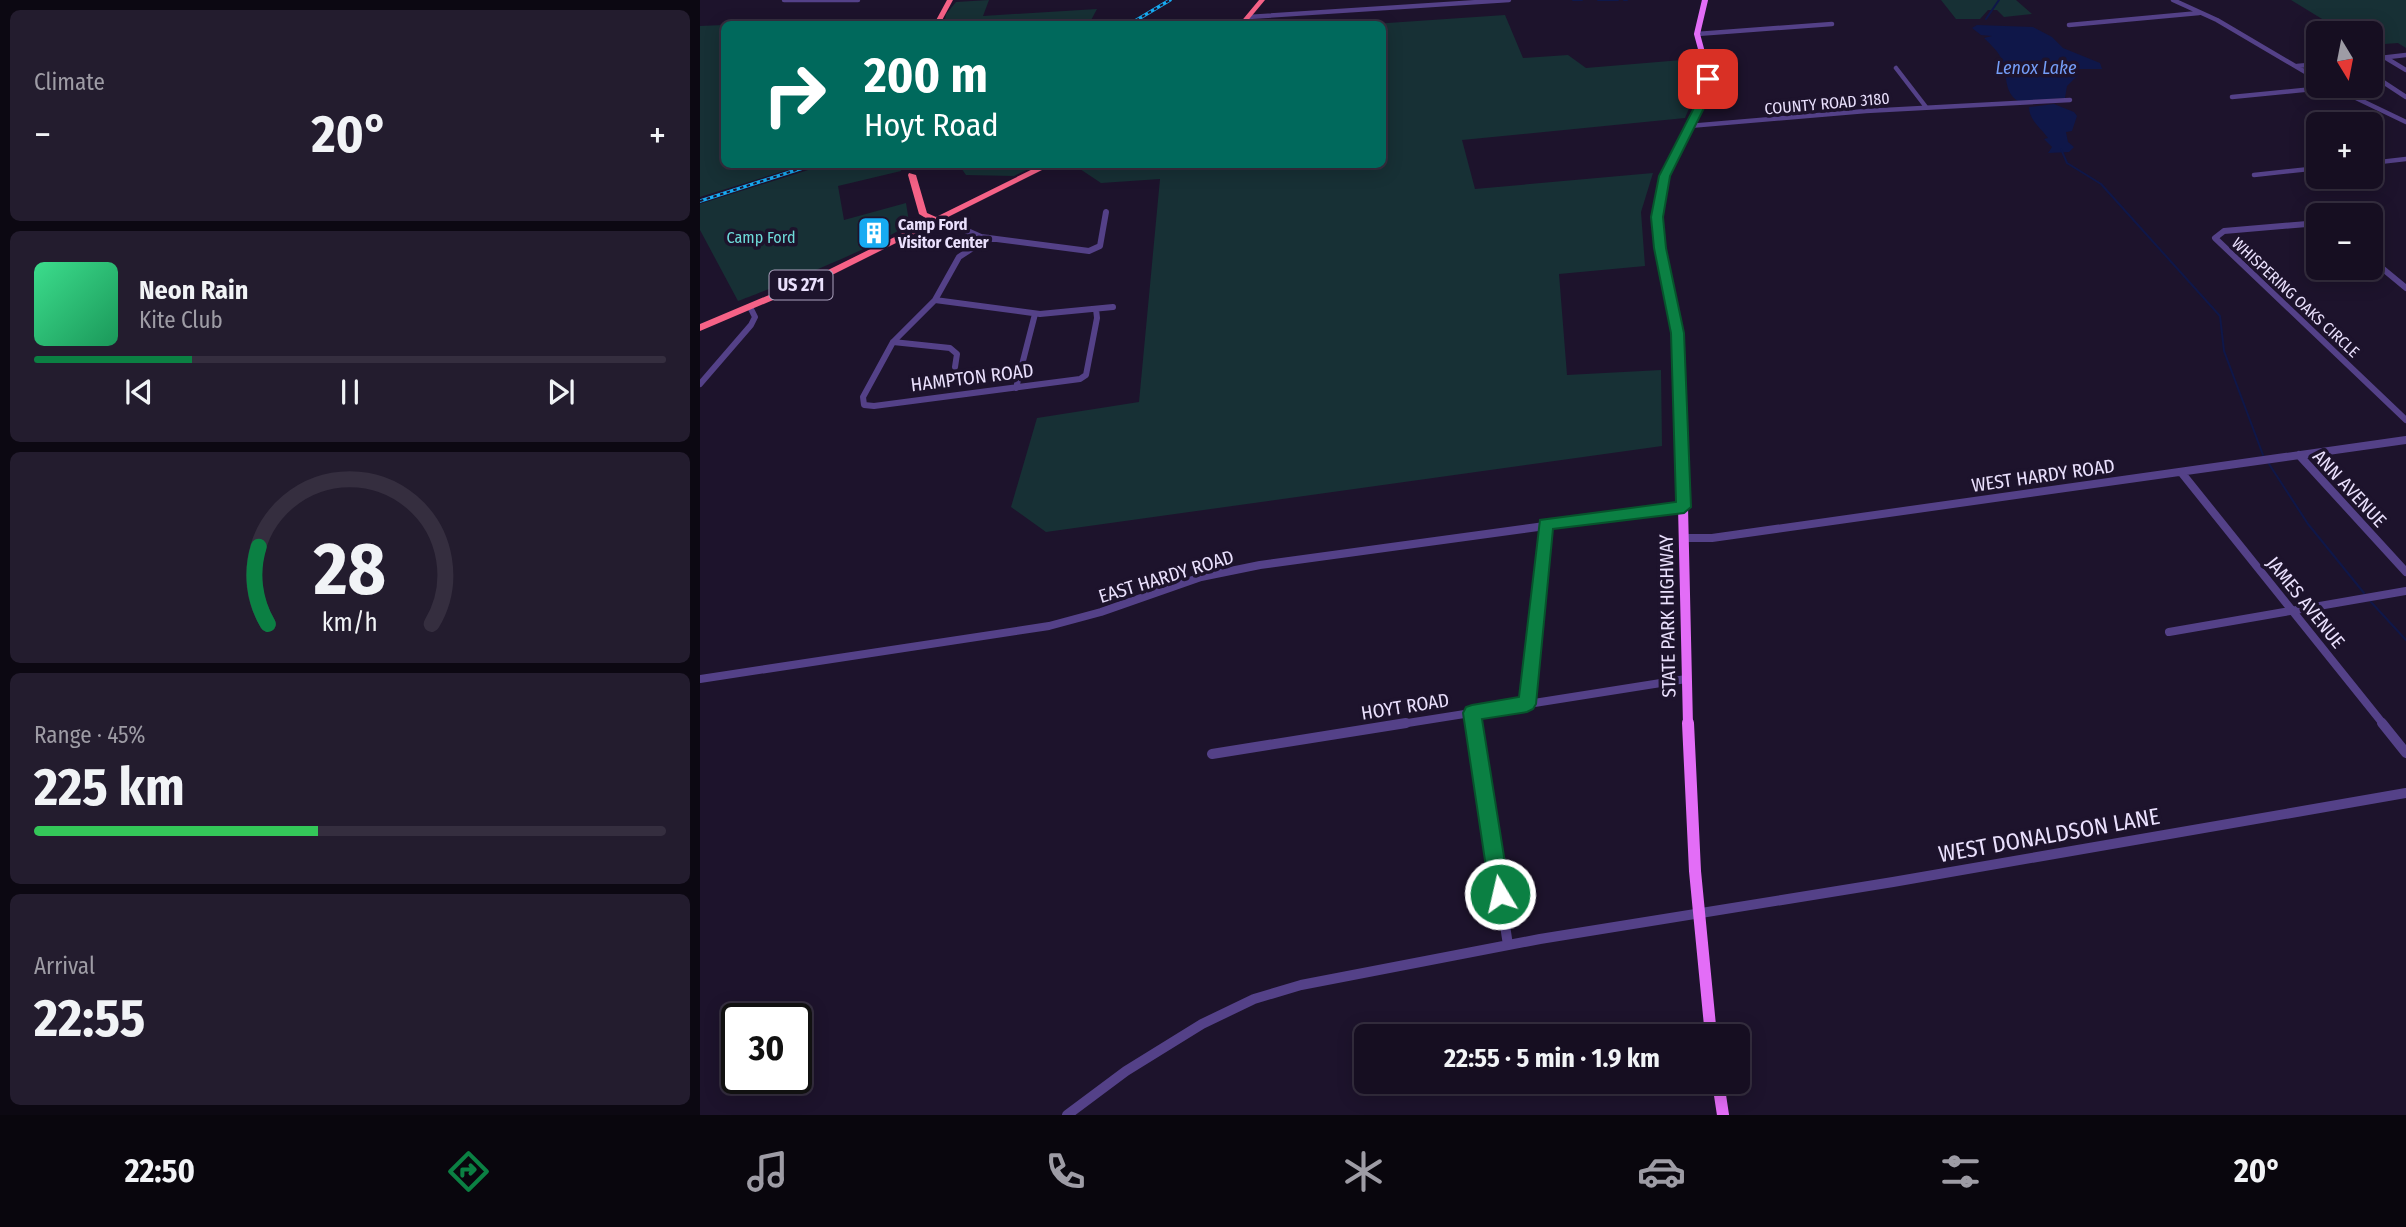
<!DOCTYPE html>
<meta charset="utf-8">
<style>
:root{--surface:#160e21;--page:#231c2e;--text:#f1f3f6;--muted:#9e9ca5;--line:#352e3f;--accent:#0b8043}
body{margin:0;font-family:"Fira Sans Condensed",sans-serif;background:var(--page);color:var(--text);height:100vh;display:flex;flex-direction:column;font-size:26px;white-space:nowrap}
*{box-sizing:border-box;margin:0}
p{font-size:23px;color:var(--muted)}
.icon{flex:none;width:38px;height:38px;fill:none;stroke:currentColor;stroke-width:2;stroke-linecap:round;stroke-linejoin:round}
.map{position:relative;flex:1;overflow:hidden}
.details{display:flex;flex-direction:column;gap:10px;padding:10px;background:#0c0812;width:700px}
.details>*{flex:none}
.guide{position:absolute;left:21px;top:21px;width:665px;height:147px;border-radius:10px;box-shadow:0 4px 18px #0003,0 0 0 2px var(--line);background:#00695c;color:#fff;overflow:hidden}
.needle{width:46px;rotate:170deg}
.fabs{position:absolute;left:1606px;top:21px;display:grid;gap:14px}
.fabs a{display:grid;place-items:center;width:77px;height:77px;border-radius:10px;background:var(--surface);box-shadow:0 4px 18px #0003,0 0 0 2px var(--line);font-size:35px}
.speed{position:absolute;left:21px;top:1003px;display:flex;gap:14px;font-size:35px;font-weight:700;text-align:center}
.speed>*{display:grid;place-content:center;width:91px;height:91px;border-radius:50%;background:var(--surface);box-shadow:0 4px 18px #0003,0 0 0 2px var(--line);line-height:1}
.speed .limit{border:4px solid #111;border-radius:10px;background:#fff;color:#111}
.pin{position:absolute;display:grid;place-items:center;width:60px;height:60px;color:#fff;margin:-30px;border-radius:14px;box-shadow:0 4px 10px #0006}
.me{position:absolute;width:77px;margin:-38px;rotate:351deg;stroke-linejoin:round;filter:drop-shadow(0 0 5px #0008)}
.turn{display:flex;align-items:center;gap:24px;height:147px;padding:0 28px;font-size:32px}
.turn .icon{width:91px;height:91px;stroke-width:2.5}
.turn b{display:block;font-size:49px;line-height:60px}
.big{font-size:52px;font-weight:700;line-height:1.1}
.details .card{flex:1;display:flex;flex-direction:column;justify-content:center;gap:10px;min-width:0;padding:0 24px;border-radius:10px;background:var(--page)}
.details .dial{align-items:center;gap:0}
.dial svg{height:182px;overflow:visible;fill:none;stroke:var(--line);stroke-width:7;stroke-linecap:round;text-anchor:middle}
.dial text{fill:var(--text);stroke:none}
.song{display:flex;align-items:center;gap:21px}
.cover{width:84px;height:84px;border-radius:10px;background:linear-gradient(135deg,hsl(150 70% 55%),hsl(150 70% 35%))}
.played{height:7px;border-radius:4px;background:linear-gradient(90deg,var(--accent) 25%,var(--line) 25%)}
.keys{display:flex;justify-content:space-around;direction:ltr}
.heat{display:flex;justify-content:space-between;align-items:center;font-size:38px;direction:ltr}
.charge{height:10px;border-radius:5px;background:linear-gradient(90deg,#34c759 45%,var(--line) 0)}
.trip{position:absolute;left:654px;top:1024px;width:396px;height:70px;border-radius:10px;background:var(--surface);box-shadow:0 4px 18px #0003,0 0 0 2px var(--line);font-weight:700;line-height:70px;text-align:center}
.dock{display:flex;height:112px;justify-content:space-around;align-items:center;background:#09060d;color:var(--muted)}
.dock .icon{width:49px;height:49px}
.dock .selected{color:var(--accent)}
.dock b{font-size:32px;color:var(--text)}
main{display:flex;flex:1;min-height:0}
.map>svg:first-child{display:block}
</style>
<main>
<section class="details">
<div class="card"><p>Climate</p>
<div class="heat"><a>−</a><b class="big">20°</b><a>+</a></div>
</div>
<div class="card">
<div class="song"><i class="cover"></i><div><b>Neon Rain</b><p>Kite Club</p></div></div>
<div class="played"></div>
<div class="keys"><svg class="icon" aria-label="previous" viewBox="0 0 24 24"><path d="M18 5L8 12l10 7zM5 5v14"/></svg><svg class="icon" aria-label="pause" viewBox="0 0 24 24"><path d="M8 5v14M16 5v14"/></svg><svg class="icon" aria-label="next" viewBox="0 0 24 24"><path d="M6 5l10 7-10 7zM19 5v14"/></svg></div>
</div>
<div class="card dial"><svg viewBox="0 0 100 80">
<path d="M14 69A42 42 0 1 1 86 69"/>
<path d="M14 69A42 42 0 0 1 10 35" stroke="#0b8043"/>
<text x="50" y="56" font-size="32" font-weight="700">28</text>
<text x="50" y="72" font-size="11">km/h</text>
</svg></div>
<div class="card"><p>Range · 45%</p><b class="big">225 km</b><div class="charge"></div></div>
<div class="card"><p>Arrival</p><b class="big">22:55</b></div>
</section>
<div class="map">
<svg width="1706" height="1115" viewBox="0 0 1706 1115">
<rect width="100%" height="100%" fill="#1d132c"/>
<path fill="#173035" d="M289 0 283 16 397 9 389 24H244L246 14 256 2Z
M1241 0H1316L1332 14 1304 17 1297 10H1288L1280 19H1256Z
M1591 0H1706V48L1698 43 1671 45V33H1645Z
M805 15 823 58 868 55 886 68 994 59 999 84 985 118 762 140 775 189 953 173 941 212 945 266 859 274 867 375 961 370 962 446 346 532 311 507 337 418 439 402 460 179 401 183 374 165 682 164V24H673Z
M24 25V164L88 165 87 170 0 197V26Z
M124 165H201V171L138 186 144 220 206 203 209 222C196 240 67 290 38 301L0 230V204Z
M259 165H337L314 176 266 175Z"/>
<path fill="#0f1749" d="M1277 25 1333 27 1352 37 1363 48 1400 63 1402 69H1376L1378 75 1367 86 1365 98 1318 101C1303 92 1308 74 1302 60 1299 52 1290 44 1284 38L1292 36 1281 35 1272 28Z
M1354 104 1374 112 1377 116 1372 131 1366 132 1368 142 1374 147 1369 152 1348 153 1352 147 1344 139 1348 138C1341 128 1329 120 1329 107Z"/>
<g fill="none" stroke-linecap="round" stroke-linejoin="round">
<path stroke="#0f1749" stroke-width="2" d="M873 0H882
M898 0H918
M924 0H927
M1286 19 1299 0
M1361 149 1367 163 1401 184 1520 316 1524 351 1563 455
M1569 464 1608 524 1664 593
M1671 602 1706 640"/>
<path stroke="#544188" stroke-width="4.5" d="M84 0H158
M1473 0 1517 20 1619 80
M548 17 809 0
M1369 25 1499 13
M997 34 1132 24
M1686 58 1706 70
M1671 59 1706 55
M1597 66 1619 64
M1196 68 1226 107
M1671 74 1706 97
M1631 86 1706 122
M1532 97 1633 87
M989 126 1166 111 1370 100
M1671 163 1706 159
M1554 175 1619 168"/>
<path stroke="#544188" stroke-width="6" d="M236 220 245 221 281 237 389 251 400 246 406 212
M1619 223 1524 231 1515 238 1706 420
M288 238 259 257 235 300 193 342 163 397 164 405 174 406 380 379 386 375 397 318 396 309
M1671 259 1706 288
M235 300 340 314 413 307
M193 342 250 348 257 354 255 367
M0 384 51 325 55 317 50 307
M316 388 335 314"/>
<path stroke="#544188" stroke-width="8" d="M1599 455 1706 572
M1481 472 1684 725
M985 538H1012L1706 440
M1469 632 1706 591
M0 679 349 626 401 612 501 577 560 565 984 507
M827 704 846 524
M772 713 774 725
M695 725 986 679"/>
<path stroke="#544188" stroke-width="10" d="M774 723 808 945
M1682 723 1706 753
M512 754 706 723
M367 1115 426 1071 502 1024 554 999 601 985 840 939 1193 882 1706 793"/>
<path stroke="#e36df7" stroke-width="6" d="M962 185 996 116 1007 86V71L997 34 1005 0"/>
<path stroke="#e36df7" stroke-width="8" d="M963 183C947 232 970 280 977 328 981 359 980 390 981 421"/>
<path stroke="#e36df7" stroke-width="10" d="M981 419 988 725"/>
<path stroke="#e36df7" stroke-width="12" d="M988 723 995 871 1011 1036
M1018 1082 1023 1115"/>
<path fill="#f66287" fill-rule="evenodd" d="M247 0H253L240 24H234Z
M559 0H565L545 24H539Z
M343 164H354L132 275 0 331V324L126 271 229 220 219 214 208 175 209 173 216 175 227 213 236 217Z"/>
<defs>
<path id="rail" d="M430 24 470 0
M0 201 115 164"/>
</defs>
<use href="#rail" stroke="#17abf2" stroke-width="3.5"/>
<use href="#rail" stroke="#1d132c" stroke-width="2" stroke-dasharray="3.5" stroke-linecap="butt"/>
</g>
<path fill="#0b8043" stroke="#07532c" stroke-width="2" d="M1004 77 1012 79 1006 104 970 176 963 217 966 248 984 333 991 507 984 513 853 529 836 704 833 709 827 712 782 719 810 894 807 901 800 904 793 901 790 894 763 713 766 707 772 705 819 697 840 520 976 502 971 333 954 248 951 217 959 176 996 104Z"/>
<defs>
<symbol id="building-square" viewBox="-11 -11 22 22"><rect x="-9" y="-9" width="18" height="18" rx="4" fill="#17abf2" stroke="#1d132c"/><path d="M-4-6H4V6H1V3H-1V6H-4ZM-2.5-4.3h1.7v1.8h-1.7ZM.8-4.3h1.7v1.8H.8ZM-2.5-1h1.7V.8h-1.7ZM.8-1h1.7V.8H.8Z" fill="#fff"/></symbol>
</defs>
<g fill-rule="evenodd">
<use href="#building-square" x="155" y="214" width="38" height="38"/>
</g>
<g text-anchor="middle" stroke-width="7" stroke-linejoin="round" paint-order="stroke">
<g font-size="16" fill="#eae0fd" stroke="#1d132c">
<text transform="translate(1127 103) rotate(-5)" y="6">COUNTY ROAD 3180</text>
<text transform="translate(1596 297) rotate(43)" y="6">WHISPERING OAKS CIRCLE</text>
</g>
<g font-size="16" font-weight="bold" fill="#eae0fd" stroke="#1d132c" text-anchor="start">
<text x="198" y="230">Camp Ford<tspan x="198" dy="18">Visitor Center</tspan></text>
</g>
<g font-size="16" fill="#6edbd9" stroke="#1d132c">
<text x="61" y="243">Camp Ford</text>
</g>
<g font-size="18" font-style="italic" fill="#749df7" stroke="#1d132c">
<text x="1336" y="74">Lenox Lake</text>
</g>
<rect fill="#1d132c" stroke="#aca2be" stroke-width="2" x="69.5" y="270.5" width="63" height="29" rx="5"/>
<g font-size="18" font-weight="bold" fill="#eae0fd">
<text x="101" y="291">US 271</text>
</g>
<g font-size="19" fill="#eae0fd" stroke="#1d132c">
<text transform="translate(272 377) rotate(-7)" y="7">HAMPTON ROAD</text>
<text transform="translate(1343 475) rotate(-8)" y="7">WEST HARDY ROAD</text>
<text transform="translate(1650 488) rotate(47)" y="7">ANN AVENUE</text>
<text transform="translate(466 576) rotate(-17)" y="7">EAST HARDY ROAD</text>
<text transform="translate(1606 602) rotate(51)" y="7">JAMES AVENUE</text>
<text transform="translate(967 616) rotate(-91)" y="7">STATE PARK HIGHWAY</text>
<text transform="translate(705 706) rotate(-9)" y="7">HOYT ROAD</text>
</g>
<g font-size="23" fill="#eae0fd" stroke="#1d132c">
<text transform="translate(1349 835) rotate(-10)" y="8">WEST DONALDSON LANE</text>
</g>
</g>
</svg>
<div class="fabs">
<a><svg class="needle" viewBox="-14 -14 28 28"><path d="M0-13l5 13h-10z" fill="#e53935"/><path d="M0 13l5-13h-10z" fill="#9e9ca5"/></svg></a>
<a>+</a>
<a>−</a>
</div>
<div class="speed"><div class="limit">30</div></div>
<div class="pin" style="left:1008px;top:79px;background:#d93025"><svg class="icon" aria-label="arrive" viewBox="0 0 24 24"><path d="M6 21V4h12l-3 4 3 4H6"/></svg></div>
<svg class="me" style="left:800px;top:894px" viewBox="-20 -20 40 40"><circle r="17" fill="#0b8043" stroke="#fff" stroke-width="3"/><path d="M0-11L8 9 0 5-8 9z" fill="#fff"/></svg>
<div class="trip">22:55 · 5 min · 1.9 km</div>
<div class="guide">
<div class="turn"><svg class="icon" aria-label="right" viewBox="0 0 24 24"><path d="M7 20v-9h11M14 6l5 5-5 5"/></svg><div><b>200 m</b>Hoyt Road</div></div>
</div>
</div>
</main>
<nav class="dock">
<b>22:50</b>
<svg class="icon selected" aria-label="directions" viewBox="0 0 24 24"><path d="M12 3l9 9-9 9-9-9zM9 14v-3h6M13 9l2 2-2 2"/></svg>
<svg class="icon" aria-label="music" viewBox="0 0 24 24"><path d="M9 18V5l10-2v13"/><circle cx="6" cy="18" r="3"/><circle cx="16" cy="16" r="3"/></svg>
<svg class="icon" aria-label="phone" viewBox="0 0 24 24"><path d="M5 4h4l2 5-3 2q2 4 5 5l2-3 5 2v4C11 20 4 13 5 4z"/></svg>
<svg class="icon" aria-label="climate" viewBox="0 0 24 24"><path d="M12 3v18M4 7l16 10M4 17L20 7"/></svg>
<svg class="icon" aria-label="car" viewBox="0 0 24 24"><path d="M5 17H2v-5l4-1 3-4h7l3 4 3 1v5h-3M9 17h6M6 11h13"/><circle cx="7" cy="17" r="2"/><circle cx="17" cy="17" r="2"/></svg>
<svg class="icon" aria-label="filters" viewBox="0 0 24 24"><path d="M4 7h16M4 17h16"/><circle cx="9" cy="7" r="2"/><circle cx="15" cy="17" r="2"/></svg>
<b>20°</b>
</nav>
